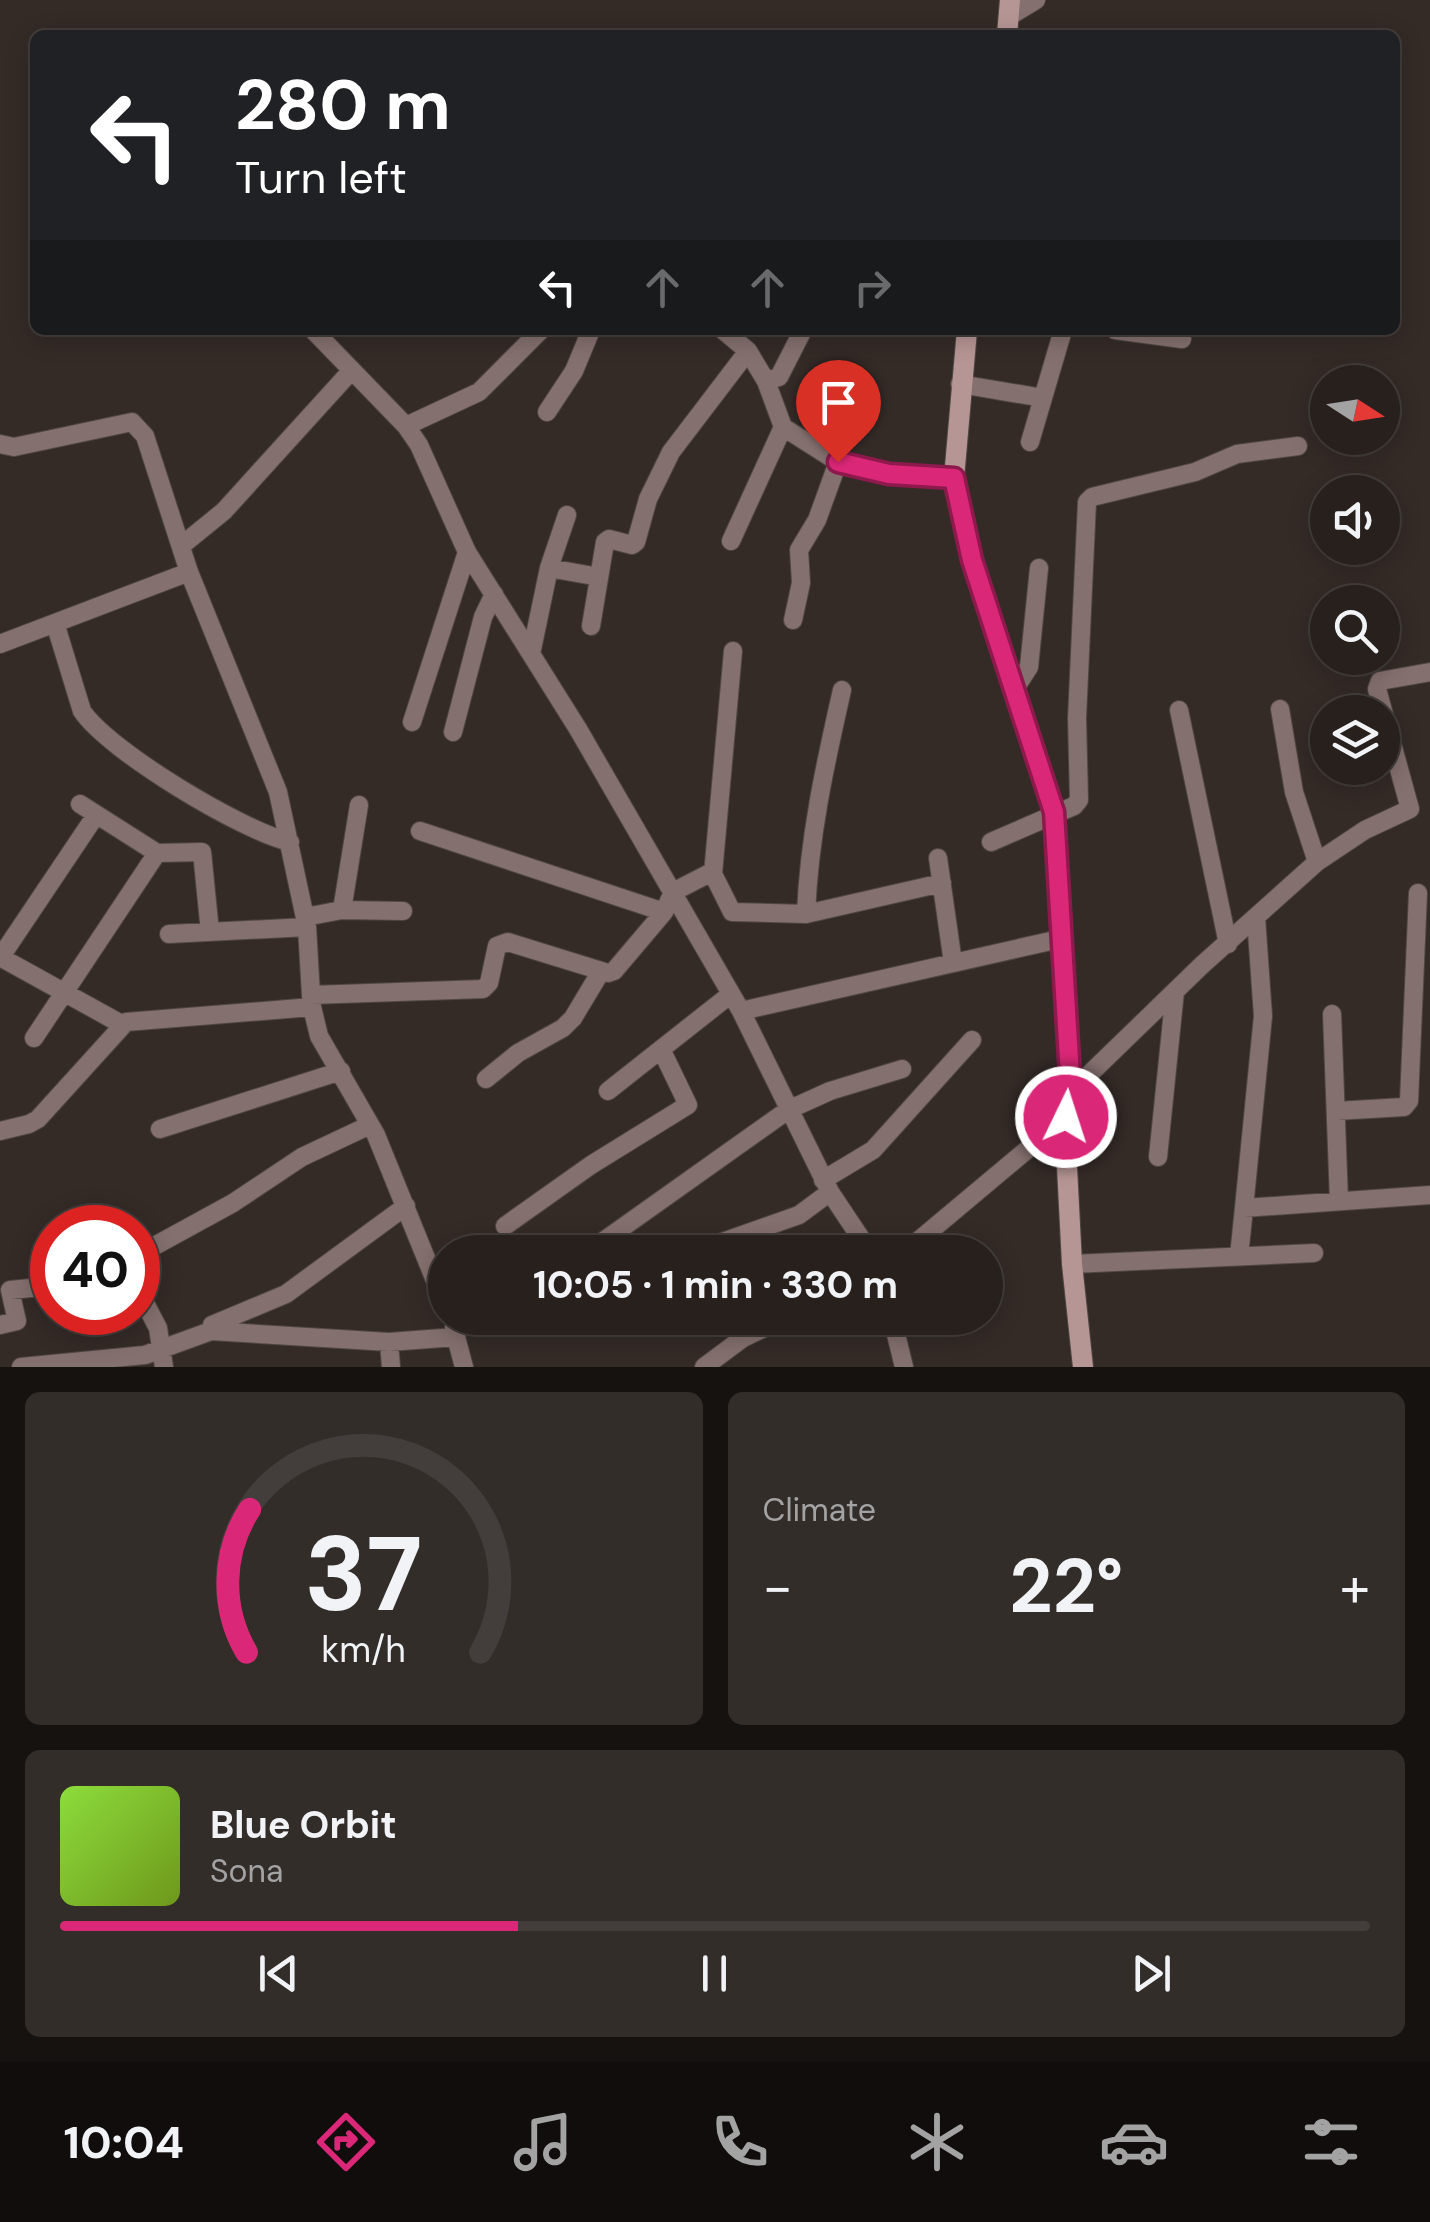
<!DOCTYPE html>
<meta charset="utf-8">
<style>
:root{--surface:#27201d;--page:#332d2a;--text:#f1f3f6;--muted:#a4a3a4;--line:#433e3b;--accent:#db2777}
body{margin:0;font-family:"DM Sans",sans-serif;background:var(--page);color:var(--text);height:100vh;display:flex;flex-direction:column;font-size:38px;white-space:nowrap}
*{box-sizing:border-box;margin:0}
p{font-size:32px;color:var(--muted)}
.icon{flex:none;width:55px;height:55px;fill:none;stroke:currentColor;stroke-width:2;stroke-linecap:round;stroke-linejoin:round}
.map{position:relative;height:1367px;overflow:hidden}
.panel{display:flex;flex-direction:column;gap:25px;padding:25px;background:#151210;flex:1}
.panel>*{flex:none}
.hud{position:absolute;left:30px;top:30px;width:1370px;height:305px;border-radius:15px;box-shadow:0 5px 25px #0003,0 0 0 2px var(--line);background:#202124;color:#fff;overflow:hidden}
.needle{width:65px;rotate:102deg}
.buttons{position:absolute;left:1310px;top:365px;display:grid;gap:20px}
.buttons a{display:grid;place-items:center;width:90px;height:90px;border-radius:50%;background:var(--surface);box-shadow:0 5px 25px #0003,0 0 0 2px var(--line);font-size:50px}
.speed{position:absolute;left:30px;top:1205px;display:flex;gap:20px;font-size:50px;font-weight:700;text-align:center}
.speed>*{display:grid;place-content:center;width:130px;height:130px;border-radius:50%;background:var(--surface);box-shadow:0 5px 25px #0003,0 0 0 2px var(--line);line-height:1}
.speed .limit{border:15px solid #d22;background:#fff;color:#111}
.pin{position:absolute;display:grid;place-items:center;width:85px;height:85px;color:#fff;margin:-102px -42px;border-radius:50% 50% 50% 0;rotate:-45deg;box-shadow:0 0 10px #0007}
.pin .icon{rotate:45deg}
.me{position:absolute;width:110px;margin:-55px;rotate:4deg;stroke-linejoin:round;filter:drop-shadow(0 0 8px #0008)}
.turn{display:flex;align-items:center;gap:35px;height:210px;padding:0 40px;font-size:45px}
.turn .icon{width:130px;height:130px;stroke-width:2.5}
.turn b{display:block;font-size:70px;line-height:85px}
.lanes{display:flex;align-items:center;height:95px;padding:0 40px;background:#0003;justify-content:center;gap:50px;direction:ltr}
.lanes .off{opacity:.35}
.big{font-size:75px;font-weight:700;line-height:1.1}
.panel .card{flex:1;display:flex;flex-direction:column;justify-content:center;gap:15px;min-width:0;padding:0 35px;border-radius:15px;background:var(--page)}
.panel .dial{align-items:center;gap:0}
.dial svg{height:260px;overflow:visible;fill:none;stroke:var(--line);stroke-width:7;stroke-linecap:round;text-anchor:middle}
.dial text{fill:var(--text);stroke:none}
.song{display:flex;align-items:center;gap:30px}
.cover{width:120px;height:120px;border-radius:15px;background:linear-gradient(135deg,hsl(90 70% 55%),hsl(80 70% 35%))}
.played{height:10px;border-radius:5px;background:linear-gradient(90deg,var(--accent) 35%,var(--line) 35%)}
.keys{display:flex;justify-content:space-around;direction:ltr}
.heat{display:flex;justify-content:space-between;align-items:center;font-size:55px;direction:ltr}
.panel .tiles{flex:1;display:grid;gap:25px;grid-template-columns:1fr 1fr}
.card:last-child{grid-column:span 2}
.trip{position:absolute;left:428px;top:1235px;width:575px;height:100px;border-radius:50px;background:var(--surface);box-shadow:0 5px 25px #0003,0 0 0 2px var(--line);font-weight:700;line-height:100px;text-align:center}
.menu{display:flex;height:160px;justify-content:space-around;align-items:center;background:#100d0c;color:var(--muted)}
.menu .icon{width:70px;height:70px}
.menu .on{color:var(--accent)}
.menu b{font-size:45px;color:var(--text)}
.map>svg:first-child{display:block}
</style>
<div class="map">
<svg width="1430" height="1367" viewBox="0 0 1430 1367">
<rect width="100%" height="100%" fill="#342b27"/>
<g fill="none" stroke-linecap="round" stroke-linejoin="round">
<defs>
<path id="street" d="M1008 17 1036 0
M313 330 406 426 419 445 467 552 578 729 741 1011 830 1192 799 1215 697 1251
M723 330 748 351 766 381 783 427 838 462 889 474 954 478
M1115 330 1182 339
M766 381 779 377 803 330
M960 384 1043 398
M547 412 574 371 591 330
M406 426 479 392 541 330
M1030 442 1063 330
M0 444 14 447 132 422 145 436 189 572 278 792 307 927 311 995
M731 541 783 427
M181 546 224 511 352 370
M549 568 599 577
M793 620 801 583 799 550 817 520 838 462
M55 623 82 711C109 751 242 831 290 842
M591 626 605 542 609 539 632 545 636 542 648 499 671 452 748 351
M0 644 189 572
M531 654 549 568 567 515
M1014 690 1029 667 1039 568
M1280 709 1294 792 1317 862
M1179 710 1228 944
M412 722 467 552
M453 732 483 617 494 594
M80 804 157 853
M420 831 664 912 673 892 708 874H713L732 912 806 914 942 883
M991 842 1074 806 1079 800 1077 718 1087 502 1092 497 1195 472 1237 454 1298 446
M938 858 953 963
M713 874 733 651
M342 910 359 805
M806 914C809 837 825 765 842 690
M305 917 342 910 403 911
M1256 917 1263 1016 1244 1208 1430 1195
M169 934 307 927
M0 957 123 1025
M0 958 96 815
M312 1007 319 1036 376 1135 445 1305
M741 1011 1064 938
M1332 1014 1339 1201
M34 1038 157 853 202 852 210 932
M486 1079 518 1053 563 1028 573 1018 600 973
M608 1091 731 994
M1071 1092 1202 965 1317 862 1365 830 1410 809 1377 689 1380 681 1430 672
M1336 1111 1404 1107 1409 1101 1418 893
M160 1129 341 1071
M0 1131 29 1124 38 1119 126 1022 312 1007 311 995 483 989 489 983 497 946 508 942 608 973 614 971 664 912
M1158 1157 1175 991
M823 1180 873 1150 972 1040
M830 1192 870 1252
M505 1226 591 1165 688 1105 661 1049
M588 1252 788 1110 830 1091 902 1069
M905 1252 1066 1117
M138 1255 233 1203 302 1157 370 1125
M1239 1256 1244 1208
M1072 1264 1314 1253
M138 1290 158 1328 164 1367
M892 1318 904 1367
M0 1325 17 1321 10 1290 52 1286
M454 1328 487 1318
M211 1331 212 1325 286 1294 406 1206
M389 1342 391 1367
M21 1367 145 1355 211 1331 389 1342 456 1337 464 1367
M704 1367 743 1338 785 1318"/>
<path id="secondary" d="M1007 35 1010 0
M967 330 954 478 972 560 1054 812 1071 1092 1066 1117 1067 1167 1072 1264 1083 1367"/>
</defs>
<use href="#street" stroke="#504743" stroke-width="20"/>
<use href="#secondary" stroke="#504743" stroke-width="22"/>
<use href="#street" stroke="#84706f" stroke-width="18"/>
<use href="#secondary" stroke="#b69694" stroke-width="20"/>
</g>
<g fill="none" stroke-linecap="round" stroke-linejoin="round">
<defs>
<path id="route" d="M838 462 889 474 954 478 972 560 1054 812 1071 1092 1066 1117"/>
</defs>
<use href="#route" stroke="#8e194d" stroke-width="25"/>
<use href="#route" stroke="#db2777" stroke-width="18"/>
</g>
</svg>
<div class="buttons">
<a><svg class="needle" viewBox="-14 -14 28 28"><path d="M0-13l5 13h-10z" fill="#e53935"/><path d="M0 13l5-13h-10z" fill="#a4a3a4"/></svg></a>
<a><svg class="icon" aria-label="sound" viewBox="0 0 24 24"><path d="M4 9h4l5-4v14l-5-4H4zM17 9q2 3 0 6"/></svg></a>
<a><svg class="icon" aria-label="search" viewBox="0 0 24 24"><circle cx="10" cy="10" r="6"/><path d="M15 15l6 6"/></svg></a>
<a><svg class="icon" aria-label="layers" viewBox="0 0 24 24"><path d="M12 4l9 5-9 5-9-5zM3 14l9 5 9-5"/></svg></a>
</div>
<div class="speed"><div class="limit">40</div></div>
<div class="pin" style="left:838px;top:462px;background:#d93025"><svg class="icon" aria-label="arrive" viewBox="0 0 24 24"><path d="M6 21V4h12l-3 4 3 4H6"/></svg></div>
<svg class="me" style="left:1066px;top:1117px" viewBox="-20 -20 40 40"><circle r="17" fill="#db2777" stroke="#fff" stroke-width="3"/><path d="M0-11L8 9 0 5-8 9z" fill="#fff"/></svg>
<div class="trip">10:05 · 1 min · 330 m</div>
<div class="hud">
<div class="turn"><svg class="icon" aria-label="left" viewBox="0 0 24 24"><path d="M17 20v-9H6M10 6l-5 5 5 5"/></svg><div><b>280 m</b>Turn left</div></div>
<div class="lanes"><svg class="icon" aria-label="left" viewBox="0 0 24 24"><path d="M17 20v-9H6M10 6l-5 5 5 5"/></svg><svg class="icon off" aria-label="ahead" viewBox="0 0 24 24"><path d="M12 20V5M6 11l6-6 6 6"/></svg><svg class="icon off" aria-label="ahead" viewBox="0 0 24 24"><path d="M12 20V5M6 11l6-6 6 6"/></svg><svg class="icon off" aria-label="right" viewBox="0 0 24 24"><path d="M7 20v-9h11M14 6l5 5-5 5"/></svg></div>
</div>
</div>
<section class="panel">
<div class="tiles">
<div class="card dial"><svg viewBox="0 0 100 80">
<path d="M14 69A42 42 0 1 1 86 69"/>
<path d="M14 69A42 42 0 0 1 15 25" stroke="#db2777"/>
<text x="50" y="56" font-size="32" font-weight="700">37</text>
<text x="50" y="72" font-size="11">km/h</text>
</svg></div>
<div class="card"><p>Climate</p>
<div class="heat"><a>−</a><b class="big">22°</b><a>+</a></div>
</div>
<div class="card">
<div class="song"><i class="cover"></i><div><b>Blue Orbit</b><p>Sona</p></div></div>
<div class="played"></div>
<div class="keys"><svg class="icon" aria-label="previous" viewBox="0 0 24 24"><path d="M18 5L8 12l10 7zM5 5v14"/></svg><svg class="icon" aria-label="pause" viewBox="0 0 24 24"><path d="M8 5v14M16 5v14"/></svg><svg class="icon" aria-label="next" viewBox="0 0 24 24"><path d="M6 5l10 7-10 7zM19 5v14"/></svg></div>
</div>
</div>
</section>
<nav class="menu">
<b>10:04</b>
<svg class="icon on" aria-label="directions" viewBox="0 0 24 24"><path d="M12 3l9 9-9 9-9-9zM9 14v-3h6M13 9l2 2-2 2"/></svg>
<svg class="icon" aria-label="music" viewBox="0 0 24 24"><path d="M9 18V5l10-2v13"/><circle cx="6" cy="18" r="3"/><circle cx="16" cy="16" r="3"/></svg>
<svg class="icon" aria-label="phone" viewBox="0 0 24 24"><path d="M5 4h4l2 5-3 2q2 4 5 5l2-3 5 2v4C11 20 4 13 5 4z"/></svg>
<svg class="icon" aria-label="climate" viewBox="0 0 24 24"><path d="M12 3v18M4 7l16 10M4 17L20 7"/></svg>
<svg class="icon" aria-label="car" viewBox="0 0 24 24"><path d="M5 17H2v-5l4-1 3-4h7l3 4 3 1v5h-3M9 17h6M6 11h13"/><circle cx="7" cy="17" r="2"/><circle cx="17" cy="17" r="2"/></svg>
<svg class="icon" aria-label="filters" viewBox="0 0 24 24"><path d="M4 7h16M4 17h16"/><circle cx="9" cy="7" r="2"/><circle cx="15" cy="17" r="2"/></svg>
</nav>
